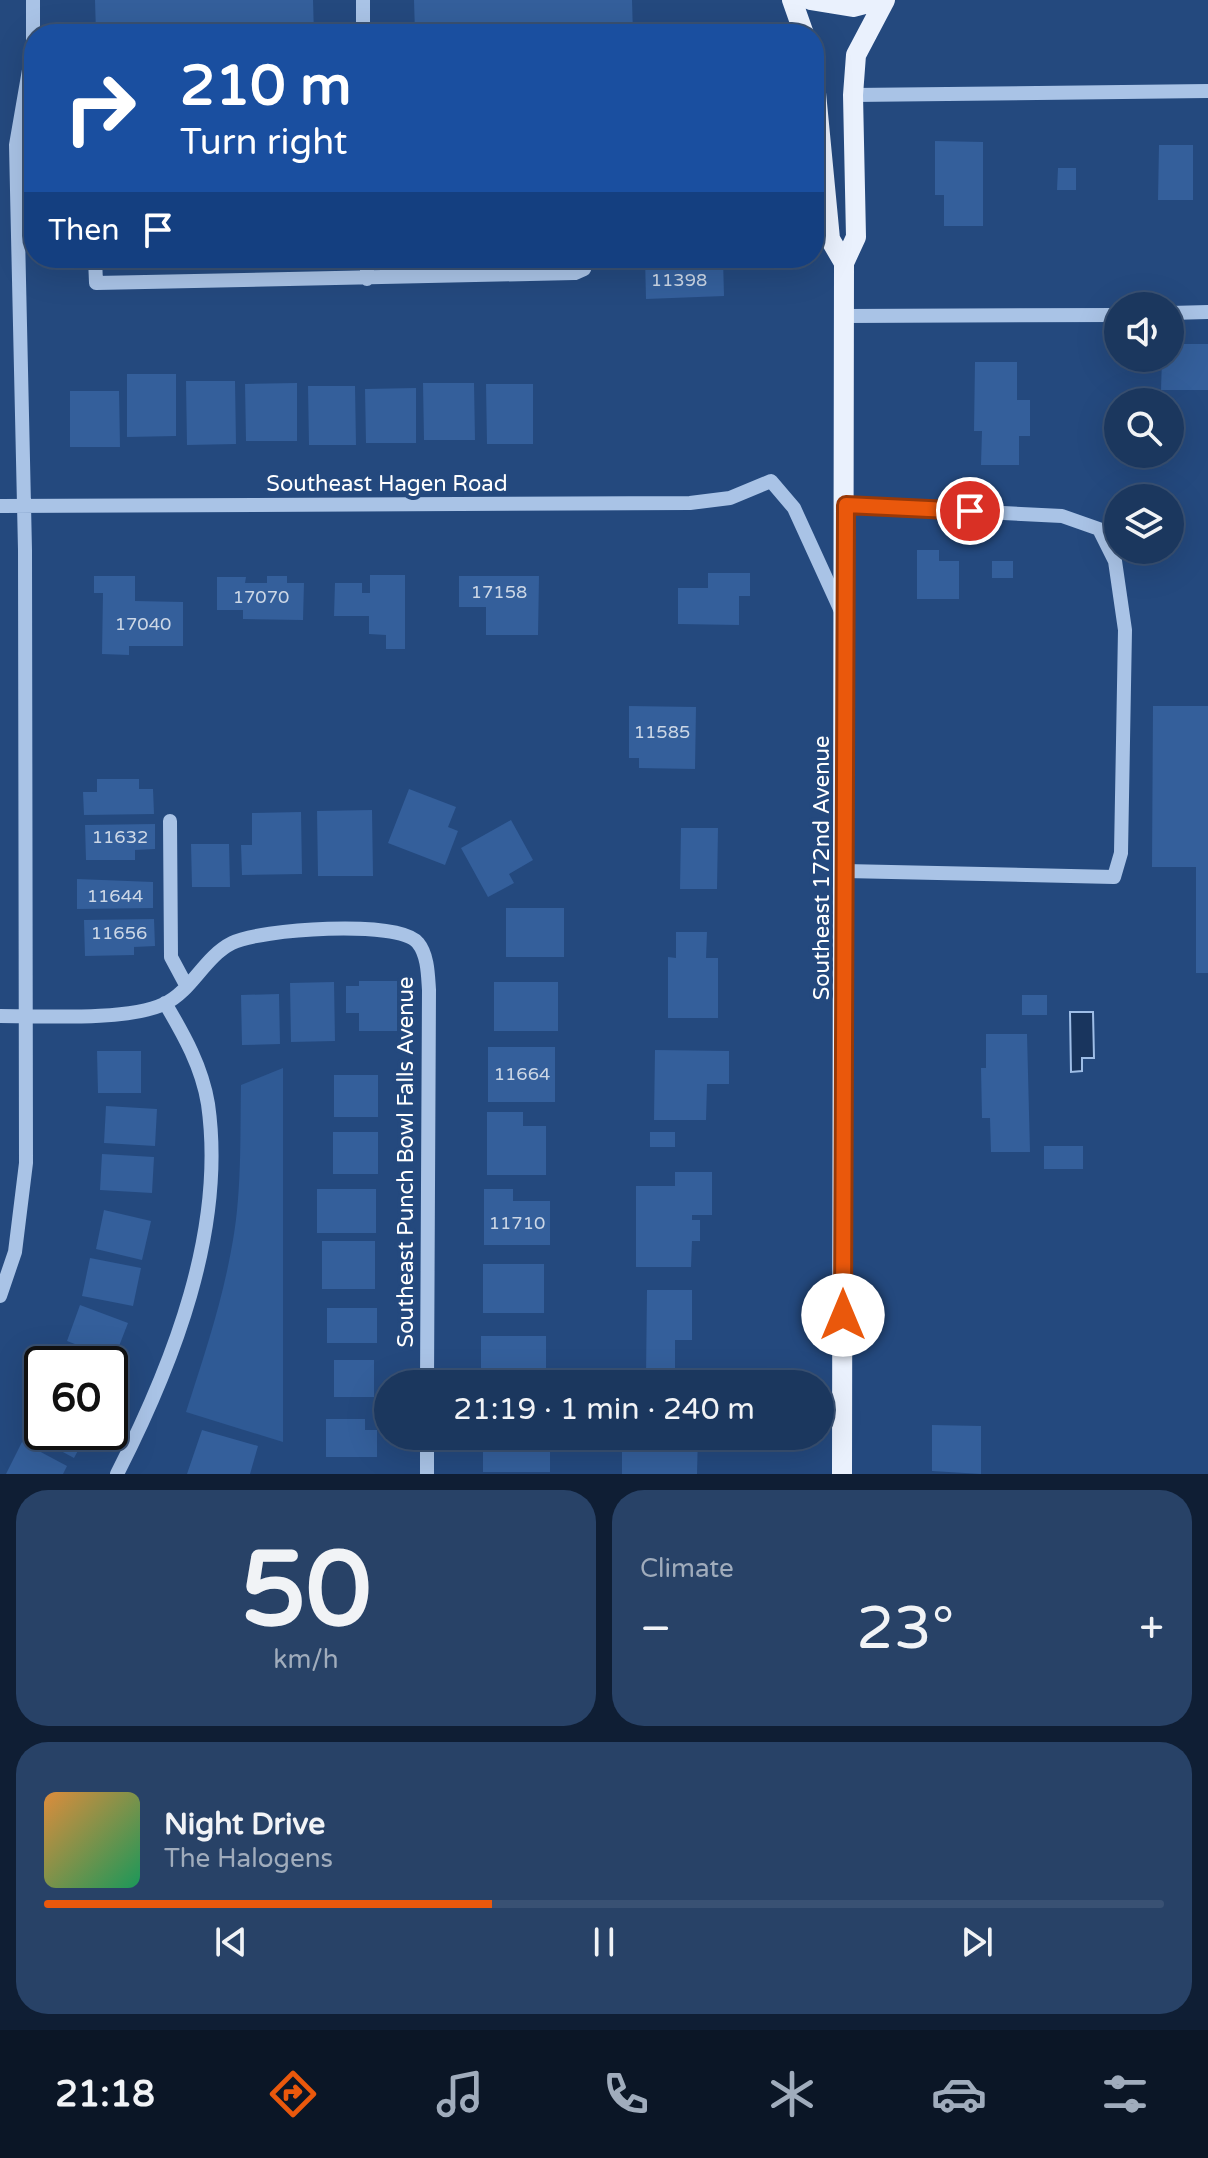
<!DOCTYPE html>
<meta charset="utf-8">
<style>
:root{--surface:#1b375e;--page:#284267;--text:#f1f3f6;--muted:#a0acbc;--line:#395173;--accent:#ea580c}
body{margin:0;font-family:"Varela Round",sans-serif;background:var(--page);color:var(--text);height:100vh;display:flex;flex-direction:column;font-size:30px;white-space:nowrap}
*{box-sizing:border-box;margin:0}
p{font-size:26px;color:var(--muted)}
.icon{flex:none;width:44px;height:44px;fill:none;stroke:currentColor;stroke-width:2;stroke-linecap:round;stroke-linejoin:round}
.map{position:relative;height:1474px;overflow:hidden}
.panel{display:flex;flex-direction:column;gap:16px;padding:16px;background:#0f1e34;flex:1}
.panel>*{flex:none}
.guide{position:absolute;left:24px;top:24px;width:800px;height:244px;border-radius:32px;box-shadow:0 8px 32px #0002,0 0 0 2px var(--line);background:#1a4fa0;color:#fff;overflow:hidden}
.controls{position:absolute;left:1104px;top:292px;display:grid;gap:16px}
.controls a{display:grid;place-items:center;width:80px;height:80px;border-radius:50%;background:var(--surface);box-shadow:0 8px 32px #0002,0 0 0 2px var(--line);font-size:40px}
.speed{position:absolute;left:24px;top:1346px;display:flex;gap:16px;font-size:40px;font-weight:700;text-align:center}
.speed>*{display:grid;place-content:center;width:104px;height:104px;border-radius:50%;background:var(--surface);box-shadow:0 8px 32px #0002,0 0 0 2px var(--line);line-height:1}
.speed .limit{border:4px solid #111;border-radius:12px;background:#fff;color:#111}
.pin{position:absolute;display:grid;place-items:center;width:68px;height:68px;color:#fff;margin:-34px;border:4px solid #fff;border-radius:50%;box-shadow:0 2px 8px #0007}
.me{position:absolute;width:88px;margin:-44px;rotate:0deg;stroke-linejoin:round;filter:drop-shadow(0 0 6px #0008)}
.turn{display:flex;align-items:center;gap:28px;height:168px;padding:0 24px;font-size:36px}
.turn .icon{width:104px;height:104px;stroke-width:2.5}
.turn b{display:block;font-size:56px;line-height:68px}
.then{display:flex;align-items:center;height:76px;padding:0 24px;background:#0003;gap:16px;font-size:30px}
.big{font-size:60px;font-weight:600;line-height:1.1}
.panel .card{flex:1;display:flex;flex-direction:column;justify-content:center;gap:12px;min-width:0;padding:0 28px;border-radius:32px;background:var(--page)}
.panel .dial{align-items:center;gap:0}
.dial b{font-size:104px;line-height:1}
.song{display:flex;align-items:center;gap:24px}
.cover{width:96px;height:96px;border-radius:12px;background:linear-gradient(135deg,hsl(30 70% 55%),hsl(150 70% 35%))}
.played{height:8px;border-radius:4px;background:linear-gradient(90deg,var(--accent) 40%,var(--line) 40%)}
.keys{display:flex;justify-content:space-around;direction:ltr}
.heat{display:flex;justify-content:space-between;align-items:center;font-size:44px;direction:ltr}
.panel .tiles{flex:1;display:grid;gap:16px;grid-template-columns:1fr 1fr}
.card:last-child{grid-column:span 2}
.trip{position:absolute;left:374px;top:1370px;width:460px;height:80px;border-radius:40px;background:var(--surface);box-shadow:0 8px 32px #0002,0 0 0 2px var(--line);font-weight:600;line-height:80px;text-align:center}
.dock{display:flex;height:128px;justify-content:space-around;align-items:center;background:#0b1626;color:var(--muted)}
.dock .icon{width:56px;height:56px}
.dock .current{color:var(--accent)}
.dock b{font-size:36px;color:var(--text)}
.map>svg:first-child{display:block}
</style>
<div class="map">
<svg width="1208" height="1474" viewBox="0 0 1208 1474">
<rect width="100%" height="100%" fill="#24497e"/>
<path fill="#2f5a95" d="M283 1068V1442L186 1412C203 1359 221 1306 231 1251 242 1197 240 1139 241 1085Z"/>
<path fill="#19355e" stroke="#9ebde6" stroke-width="2" d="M1070 1012H1093L1094 1058H1082V1071L1071 1072Z"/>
<path fill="#345f9b" d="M95 0H313L314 34H96Z
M414 0H632L633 34H415Z
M935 141 983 142V226H944V195H935Z
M1159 145H1193V200H1158Z
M1058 168H1076V190H1057Z
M645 258H723L724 296 646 299Z
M1170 344H1208V390H1161L1162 358H1170Z
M975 362H1017V400H1030V436H1019V465H981L982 431H974Z
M127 374H176V436L127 437Z
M186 381H235L236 444 187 445Z
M297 383V441H246L245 384Z
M423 383H474L475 440H424Z
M486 384H533V444H487Z
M308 386H355L356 445H309Z
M416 388V443H366L365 389Z
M70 391H119L120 447H70Z
M917 550H939V561H959V599H917Z
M992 561H1013V578H992Z
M708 573H750V596H739V625L678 624V588H708Z
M370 575H405V649H386V635L369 634V616H334L335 583H362V593H370Z
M94 576H135V601L183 602V646H129V655L102 654 103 593H94Z
M267 576H287V583H304L303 620 243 619V610H217V577H246L245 583H267Z
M459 576H539L538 635H486V607H459Z
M629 706 696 707 695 769 639 768V758H629Z
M1153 706H1208V973H1196V867H1152Z
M97 779H139V789H153L154 814 84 815 83 792H97Z
M409 789 456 807 448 827 458 831 445 865 388 843Z
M372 810 373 876H318L317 811Z
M301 812 302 874 242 875 241 845H252V813Z
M511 820 533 860 509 874 514 883 488 897 461 848Z
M155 824V849L135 850V860H86L85 825Z
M681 828H718L717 889H680Z
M191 844H229L230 887H192Z
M77 879 153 882V908L77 909Z
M506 908H564V957H506Z
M154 919 155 946 134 947V955L85 956 84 920Z
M676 932H707L706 958H718V1018H668V957L676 958Z
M359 981H397V1031H359V1013H346V986H359Z
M334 982 335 1041 291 1042 290 983Z
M494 982H558V1031H494Z
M279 994 280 1044 242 1045 241 995Z
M1022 995H1047V1015H1022Z
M986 1034H1027L1030 1152H991L990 1118H982L981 1068H986Z
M488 1047H555V1102H488Z
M655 1050 729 1051V1084H707L706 1120H654Z
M97 1051H141V1093H98Z
M334 1075H378V1117H334Z
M106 1106 157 1109 155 1146 104 1143Z
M487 1112H523V1126H546V1175H487Z
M333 1132H378V1174H333Z
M650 1132H675V1147H650Z
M1044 1146H1083V1169H1044Z
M102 1154 154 1157 152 1193 100 1190Z
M675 1172H712V1215H692V1220H700V1241H692L691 1267H636V1186H675Z
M317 1189H376V1233H317Z
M484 1189H513V1201H550V1245H484Z
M104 1210 151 1221 142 1260 96 1249Z
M322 1241H375V1289H322Z
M90 1258 141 1268 133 1306 82 1296Z
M483 1264H544V1313H483Z
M647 1290H692V1340H675V1377H646Z
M80 1305 128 1323 114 1359 67 1341Z
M327 1308H377V1343H327Z
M481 1336H546V1384H481Z
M63 1350 99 1364H58Z
M334 1360H374V1397H334Z
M42 1419V1432H88L74 1458 35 1437Z
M326 1419H365V1430H377V1457H326Z
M932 1425 981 1426V1474L932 1471Z
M202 1430 258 1446 250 1474H187Z
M483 1436H550V1472H483Z
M638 1436H698L697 1474H622V1440H638Z
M22 1442 67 1466 63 1474H6Z"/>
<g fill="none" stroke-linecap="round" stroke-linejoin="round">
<path stroke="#a9c3e6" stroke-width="14" d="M363 0V34
M853 95 1208 91
M18 214 34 213
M95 258 96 283 575 273 584 269 588 258
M367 258V279
M1170 313 1208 312
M845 316 1118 315
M0 506 690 503 730 498 771 481 794 508 841 611
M170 821 171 957 186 985
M845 871 1114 877 1121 853 1125 630 1115 561 1099 529 1062 516 846 505
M0 1016C42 1016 128 1021 164 1004 192 991 204 957 232 943 259 929 399 919 418 943 428 955 428 976 429 990L427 1384
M0 1296 15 1252 26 1163 25 550 16 145 33 47V0
M117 1474C173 1364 226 1230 208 1104 202 1067 184 1035 165 1003
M427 1474V1436"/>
<path stroke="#eaf1fd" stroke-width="20" d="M792 0 804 34
M810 0 853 7 880 0
M814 72 830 239 844 263
M842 1474 844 263 856 237 853 95 856 55 885 0"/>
</g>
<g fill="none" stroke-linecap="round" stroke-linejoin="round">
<defs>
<path id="route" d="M843 1315 846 505 970 511"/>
</defs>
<use href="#route" stroke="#983908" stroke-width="20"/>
<use href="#route" stroke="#ea580c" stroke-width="14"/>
</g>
<g text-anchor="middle" stroke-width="8" stroke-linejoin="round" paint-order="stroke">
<g font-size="18" fill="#ccd7e6">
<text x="679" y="286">11398</text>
<text x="499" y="598">17158</text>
<text x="261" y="603">17070</text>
<text x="143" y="630">17040</text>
<text x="662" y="738">11585</text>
<text x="120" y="843">11632</text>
<text x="115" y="902">11644</text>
<text x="119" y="939">11656</text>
<text x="522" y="1080">11664</text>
<text x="517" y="1229">11710</text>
</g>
<g font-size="22" fill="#fff" stroke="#24497e">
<text x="387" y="491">Southeast Hagen Road</text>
<text transform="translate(821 868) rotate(-90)" y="8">Southeast 172nd Avenue</text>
<text transform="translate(405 1162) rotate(-90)" y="8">Southeast Punch Bowl Falls Avenue</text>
</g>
</g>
</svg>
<div class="controls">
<a><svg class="icon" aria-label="sound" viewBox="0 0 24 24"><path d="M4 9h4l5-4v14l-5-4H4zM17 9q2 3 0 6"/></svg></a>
<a><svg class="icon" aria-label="search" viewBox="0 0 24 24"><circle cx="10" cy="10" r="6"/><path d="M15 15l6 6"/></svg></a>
<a><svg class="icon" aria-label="layers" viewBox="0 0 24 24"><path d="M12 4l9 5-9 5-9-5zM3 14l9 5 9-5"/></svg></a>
</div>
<div class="speed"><div class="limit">60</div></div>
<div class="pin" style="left:970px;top:511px;background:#d93025"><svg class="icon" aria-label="arrive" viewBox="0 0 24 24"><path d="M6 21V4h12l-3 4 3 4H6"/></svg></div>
<svg class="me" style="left:843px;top:1315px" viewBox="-20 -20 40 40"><circle r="19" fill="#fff"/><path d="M0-13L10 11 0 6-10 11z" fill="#ea580c"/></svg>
<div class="trip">21:19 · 1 min · 240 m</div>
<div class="guide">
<div class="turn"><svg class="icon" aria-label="right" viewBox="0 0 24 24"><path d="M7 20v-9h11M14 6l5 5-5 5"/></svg><div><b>210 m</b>Turn right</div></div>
<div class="then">Then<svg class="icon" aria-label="arrive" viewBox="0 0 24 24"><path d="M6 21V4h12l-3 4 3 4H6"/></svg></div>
</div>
</div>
<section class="panel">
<div class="tiles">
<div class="card dial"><b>50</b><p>km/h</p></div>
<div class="card"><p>Climate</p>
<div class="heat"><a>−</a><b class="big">23°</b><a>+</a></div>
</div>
<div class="card">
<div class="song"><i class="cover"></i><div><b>Night Drive</b><p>The Halogens</p></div></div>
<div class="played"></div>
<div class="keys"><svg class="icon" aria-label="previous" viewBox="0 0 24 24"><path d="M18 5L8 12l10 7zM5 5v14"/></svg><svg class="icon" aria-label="pause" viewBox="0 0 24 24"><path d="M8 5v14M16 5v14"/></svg><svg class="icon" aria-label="next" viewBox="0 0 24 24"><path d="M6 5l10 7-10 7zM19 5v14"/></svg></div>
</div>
</div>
</section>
<nav class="dock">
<b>21:18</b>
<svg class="icon current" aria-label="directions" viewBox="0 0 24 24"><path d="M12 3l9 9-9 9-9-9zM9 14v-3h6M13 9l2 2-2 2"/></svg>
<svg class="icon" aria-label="music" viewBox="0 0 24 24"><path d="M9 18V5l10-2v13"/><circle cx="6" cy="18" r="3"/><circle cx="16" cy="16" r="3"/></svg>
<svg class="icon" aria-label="phone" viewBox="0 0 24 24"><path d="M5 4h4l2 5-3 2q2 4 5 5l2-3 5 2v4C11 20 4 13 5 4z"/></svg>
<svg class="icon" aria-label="climate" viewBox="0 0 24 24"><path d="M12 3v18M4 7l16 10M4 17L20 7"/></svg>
<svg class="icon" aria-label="car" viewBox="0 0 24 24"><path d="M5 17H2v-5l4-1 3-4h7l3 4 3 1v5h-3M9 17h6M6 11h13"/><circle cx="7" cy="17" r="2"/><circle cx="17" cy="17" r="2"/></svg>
<svg class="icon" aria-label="filters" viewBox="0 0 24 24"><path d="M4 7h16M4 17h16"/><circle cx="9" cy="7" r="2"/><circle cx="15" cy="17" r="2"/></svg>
</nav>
